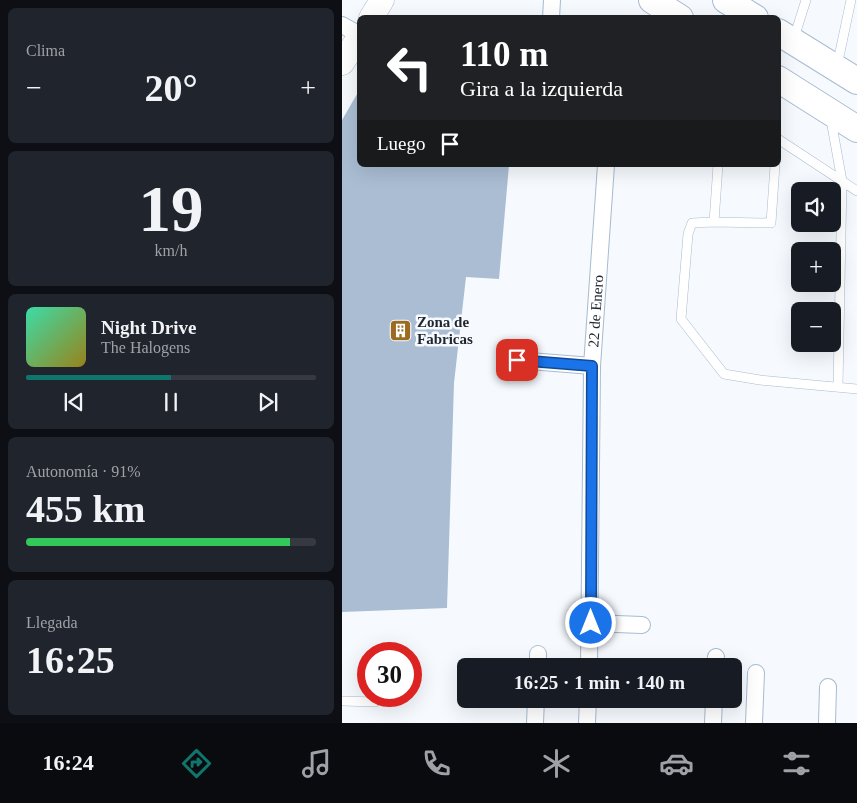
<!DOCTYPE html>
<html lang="es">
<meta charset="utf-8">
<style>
:root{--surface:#171b24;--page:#20242c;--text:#f1f3f6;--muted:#9ea1a6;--line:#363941;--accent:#0f766e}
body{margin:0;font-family:Georgia,serif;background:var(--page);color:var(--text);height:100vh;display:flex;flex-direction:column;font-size:19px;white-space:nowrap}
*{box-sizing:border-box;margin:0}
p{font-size:16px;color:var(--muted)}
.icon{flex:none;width:28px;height:28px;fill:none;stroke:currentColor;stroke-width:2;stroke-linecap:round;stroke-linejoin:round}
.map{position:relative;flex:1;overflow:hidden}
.drawer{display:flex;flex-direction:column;gap:8px;padding:8px;background:#0d0f14;width:342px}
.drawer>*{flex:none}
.hud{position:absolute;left:15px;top:15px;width:424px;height:152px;border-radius:8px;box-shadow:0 5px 20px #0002;background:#202124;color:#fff;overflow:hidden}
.buttons{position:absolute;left:449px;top:182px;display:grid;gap:10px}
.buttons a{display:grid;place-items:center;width:50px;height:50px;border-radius:8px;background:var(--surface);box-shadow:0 5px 20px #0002;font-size:25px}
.speed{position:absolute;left:15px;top:642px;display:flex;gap:10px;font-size:25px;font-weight:700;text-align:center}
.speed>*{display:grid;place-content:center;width:65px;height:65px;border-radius:50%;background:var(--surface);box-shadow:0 5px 20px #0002;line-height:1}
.speed .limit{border:8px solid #d22;background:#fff;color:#111}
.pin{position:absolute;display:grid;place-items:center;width:42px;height:42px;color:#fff;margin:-21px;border-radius:10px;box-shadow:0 2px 8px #0006}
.me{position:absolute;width:55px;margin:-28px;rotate:0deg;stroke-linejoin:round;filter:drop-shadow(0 0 4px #0008)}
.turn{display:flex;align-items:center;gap:18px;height:105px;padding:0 20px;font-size:22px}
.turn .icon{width:65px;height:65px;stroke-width:2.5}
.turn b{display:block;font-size:35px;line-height:42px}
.then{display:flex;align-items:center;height:48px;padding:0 20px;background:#0003;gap:10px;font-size:19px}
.big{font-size:38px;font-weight:700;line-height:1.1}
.drawer .card{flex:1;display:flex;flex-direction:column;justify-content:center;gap:8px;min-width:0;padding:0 18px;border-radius:8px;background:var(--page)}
.drawer .dial{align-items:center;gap:0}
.dial b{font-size:65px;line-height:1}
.song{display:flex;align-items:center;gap:15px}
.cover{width:60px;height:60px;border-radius:8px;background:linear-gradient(135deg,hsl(160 70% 55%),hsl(50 70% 35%))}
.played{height:5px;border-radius:2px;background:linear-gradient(90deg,var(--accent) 50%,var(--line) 50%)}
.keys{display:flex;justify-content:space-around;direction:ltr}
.heat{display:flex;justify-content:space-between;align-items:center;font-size:28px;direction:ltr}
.charge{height:8px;border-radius:4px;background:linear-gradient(90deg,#34c759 91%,var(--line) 0)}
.trip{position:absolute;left:115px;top:658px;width:285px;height:50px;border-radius:8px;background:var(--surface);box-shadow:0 5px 20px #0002;font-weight:700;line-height:50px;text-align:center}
.tab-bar{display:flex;height:80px;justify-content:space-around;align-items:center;background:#090b0e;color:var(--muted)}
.tab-bar .icon{width:35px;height:35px}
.tab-bar .selected{color:var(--accent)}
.tab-bar b{font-size:22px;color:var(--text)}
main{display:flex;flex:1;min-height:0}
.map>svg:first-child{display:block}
</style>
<main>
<section class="drawer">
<div class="card"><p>Clima</p>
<div class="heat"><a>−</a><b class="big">20°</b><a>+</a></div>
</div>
<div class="card dial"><b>19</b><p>km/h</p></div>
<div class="card">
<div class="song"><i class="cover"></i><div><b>Night Drive</b><p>The Halogens</p></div></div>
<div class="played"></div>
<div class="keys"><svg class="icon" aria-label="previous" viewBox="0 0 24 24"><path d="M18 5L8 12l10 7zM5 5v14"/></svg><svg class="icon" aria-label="pause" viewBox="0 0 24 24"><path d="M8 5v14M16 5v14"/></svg><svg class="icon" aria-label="next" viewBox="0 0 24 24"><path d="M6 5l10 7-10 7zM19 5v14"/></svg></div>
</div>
<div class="card"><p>Autonomía · 91%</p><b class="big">455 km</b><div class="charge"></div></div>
<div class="card"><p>Llegada</p><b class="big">16:25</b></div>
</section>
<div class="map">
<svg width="515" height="723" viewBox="0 0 515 723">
<rect width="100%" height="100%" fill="#f6fafe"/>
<path fill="#aabdd3" d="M18 89V165H167L157 279 124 277 112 383 105 608 0 612V120Z"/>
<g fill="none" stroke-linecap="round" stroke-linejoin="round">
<defs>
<path id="service" d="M452 38 464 0
M495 66 509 0
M489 120 500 181 496 387
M436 139 515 191
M433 165 429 223 372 222 350 223 346 234 339 319 382 374 418 380 515 389
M372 222 376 165
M0 701 33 702"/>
<g id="minor">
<path d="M209 18 210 0"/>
<path d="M0 25 18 35"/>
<path d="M175 360 250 366"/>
<path d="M249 623 300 625"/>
<path d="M196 666V654"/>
<path id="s1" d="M247 666 250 366 264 165"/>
<path d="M373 666 374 657"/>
<path d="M193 723 194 699"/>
<path d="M245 723 246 699"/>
<path d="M371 723 372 699"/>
<path d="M412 723 414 673"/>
<path d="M485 723 486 687"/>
</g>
<path id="secondary" d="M29 18 40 0
M0 63 18 36"/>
<path id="primary" d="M310 0 338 18
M384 0 413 18
M436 32 515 81
M436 79 515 129"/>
</defs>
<use href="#service" stroke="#a8bbd1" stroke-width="10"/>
<use href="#minor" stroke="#a8bbd1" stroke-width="18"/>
<use href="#secondary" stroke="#a8bbd1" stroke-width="25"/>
<use href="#primary" stroke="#a8bbd1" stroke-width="28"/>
<use href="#service" stroke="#fff" stroke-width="9"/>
<use href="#minor" stroke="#fff" stroke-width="16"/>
<use href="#secondary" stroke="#fff" stroke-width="24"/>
<use href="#primary" stroke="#fff" stroke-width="26"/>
</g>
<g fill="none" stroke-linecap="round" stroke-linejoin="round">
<defs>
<path id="route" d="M175 360 250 366 249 623"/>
</defs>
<use href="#route" stroke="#114b97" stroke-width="12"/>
<use href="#route" stroke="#1a73e8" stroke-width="9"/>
</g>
<defs>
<symbol id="building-square" viewBox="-11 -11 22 22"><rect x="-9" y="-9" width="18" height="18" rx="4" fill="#9d6b1f" stroke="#f6fafe"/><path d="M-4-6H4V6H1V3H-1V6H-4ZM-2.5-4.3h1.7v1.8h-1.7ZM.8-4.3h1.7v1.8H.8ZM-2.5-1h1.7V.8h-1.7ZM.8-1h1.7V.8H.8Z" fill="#fff"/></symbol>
</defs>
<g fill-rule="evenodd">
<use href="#building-square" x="46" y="318" width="25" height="25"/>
</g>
<g text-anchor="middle" stroke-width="5" stroke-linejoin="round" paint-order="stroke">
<g font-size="15" fill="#1e252e" stroke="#f6fafe">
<text dy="5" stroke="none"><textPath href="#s1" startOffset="355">22 de Enero</textPath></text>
</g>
<g font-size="15" font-weight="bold" fill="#1e252e" stroke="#f6fafe" text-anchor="start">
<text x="75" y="327">Zona de<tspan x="75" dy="17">Fabricas</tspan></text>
</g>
</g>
</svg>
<div class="buttons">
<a><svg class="icon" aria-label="sound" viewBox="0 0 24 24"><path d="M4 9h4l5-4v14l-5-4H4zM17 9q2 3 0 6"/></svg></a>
<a>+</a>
<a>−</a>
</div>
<div class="speed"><div class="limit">30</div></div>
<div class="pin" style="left:175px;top:360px;background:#d93025"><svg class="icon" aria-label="arrive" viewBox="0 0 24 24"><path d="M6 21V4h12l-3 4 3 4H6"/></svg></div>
<svg class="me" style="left:249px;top:623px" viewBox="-20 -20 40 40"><circle r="17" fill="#1a73e8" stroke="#fff" stroke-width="3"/><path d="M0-11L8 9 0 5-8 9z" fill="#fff"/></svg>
<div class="trip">16:25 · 1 min · 140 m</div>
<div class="hud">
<div class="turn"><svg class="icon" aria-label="left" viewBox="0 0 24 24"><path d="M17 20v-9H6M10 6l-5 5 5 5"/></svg><div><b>110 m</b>Gira a la izquierda</div></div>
<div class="then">Luego<svg class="icon" aria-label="arrive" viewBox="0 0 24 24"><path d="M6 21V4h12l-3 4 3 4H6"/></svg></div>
</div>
</div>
</main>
<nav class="tab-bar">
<b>16:24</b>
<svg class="icon selected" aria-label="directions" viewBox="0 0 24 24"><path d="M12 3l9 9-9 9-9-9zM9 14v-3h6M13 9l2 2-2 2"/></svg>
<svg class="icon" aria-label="music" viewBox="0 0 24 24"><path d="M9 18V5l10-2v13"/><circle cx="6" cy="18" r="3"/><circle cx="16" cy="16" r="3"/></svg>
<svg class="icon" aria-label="phone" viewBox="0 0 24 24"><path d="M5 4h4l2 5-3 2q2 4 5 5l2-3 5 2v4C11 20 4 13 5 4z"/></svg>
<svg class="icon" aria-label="climate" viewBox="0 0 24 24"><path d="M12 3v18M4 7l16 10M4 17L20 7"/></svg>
<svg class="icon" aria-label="car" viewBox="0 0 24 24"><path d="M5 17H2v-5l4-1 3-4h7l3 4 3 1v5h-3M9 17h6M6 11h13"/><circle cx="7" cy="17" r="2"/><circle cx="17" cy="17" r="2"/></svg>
<svg class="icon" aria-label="filters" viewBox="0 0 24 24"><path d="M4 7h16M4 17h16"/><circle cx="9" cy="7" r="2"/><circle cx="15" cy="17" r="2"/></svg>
</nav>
